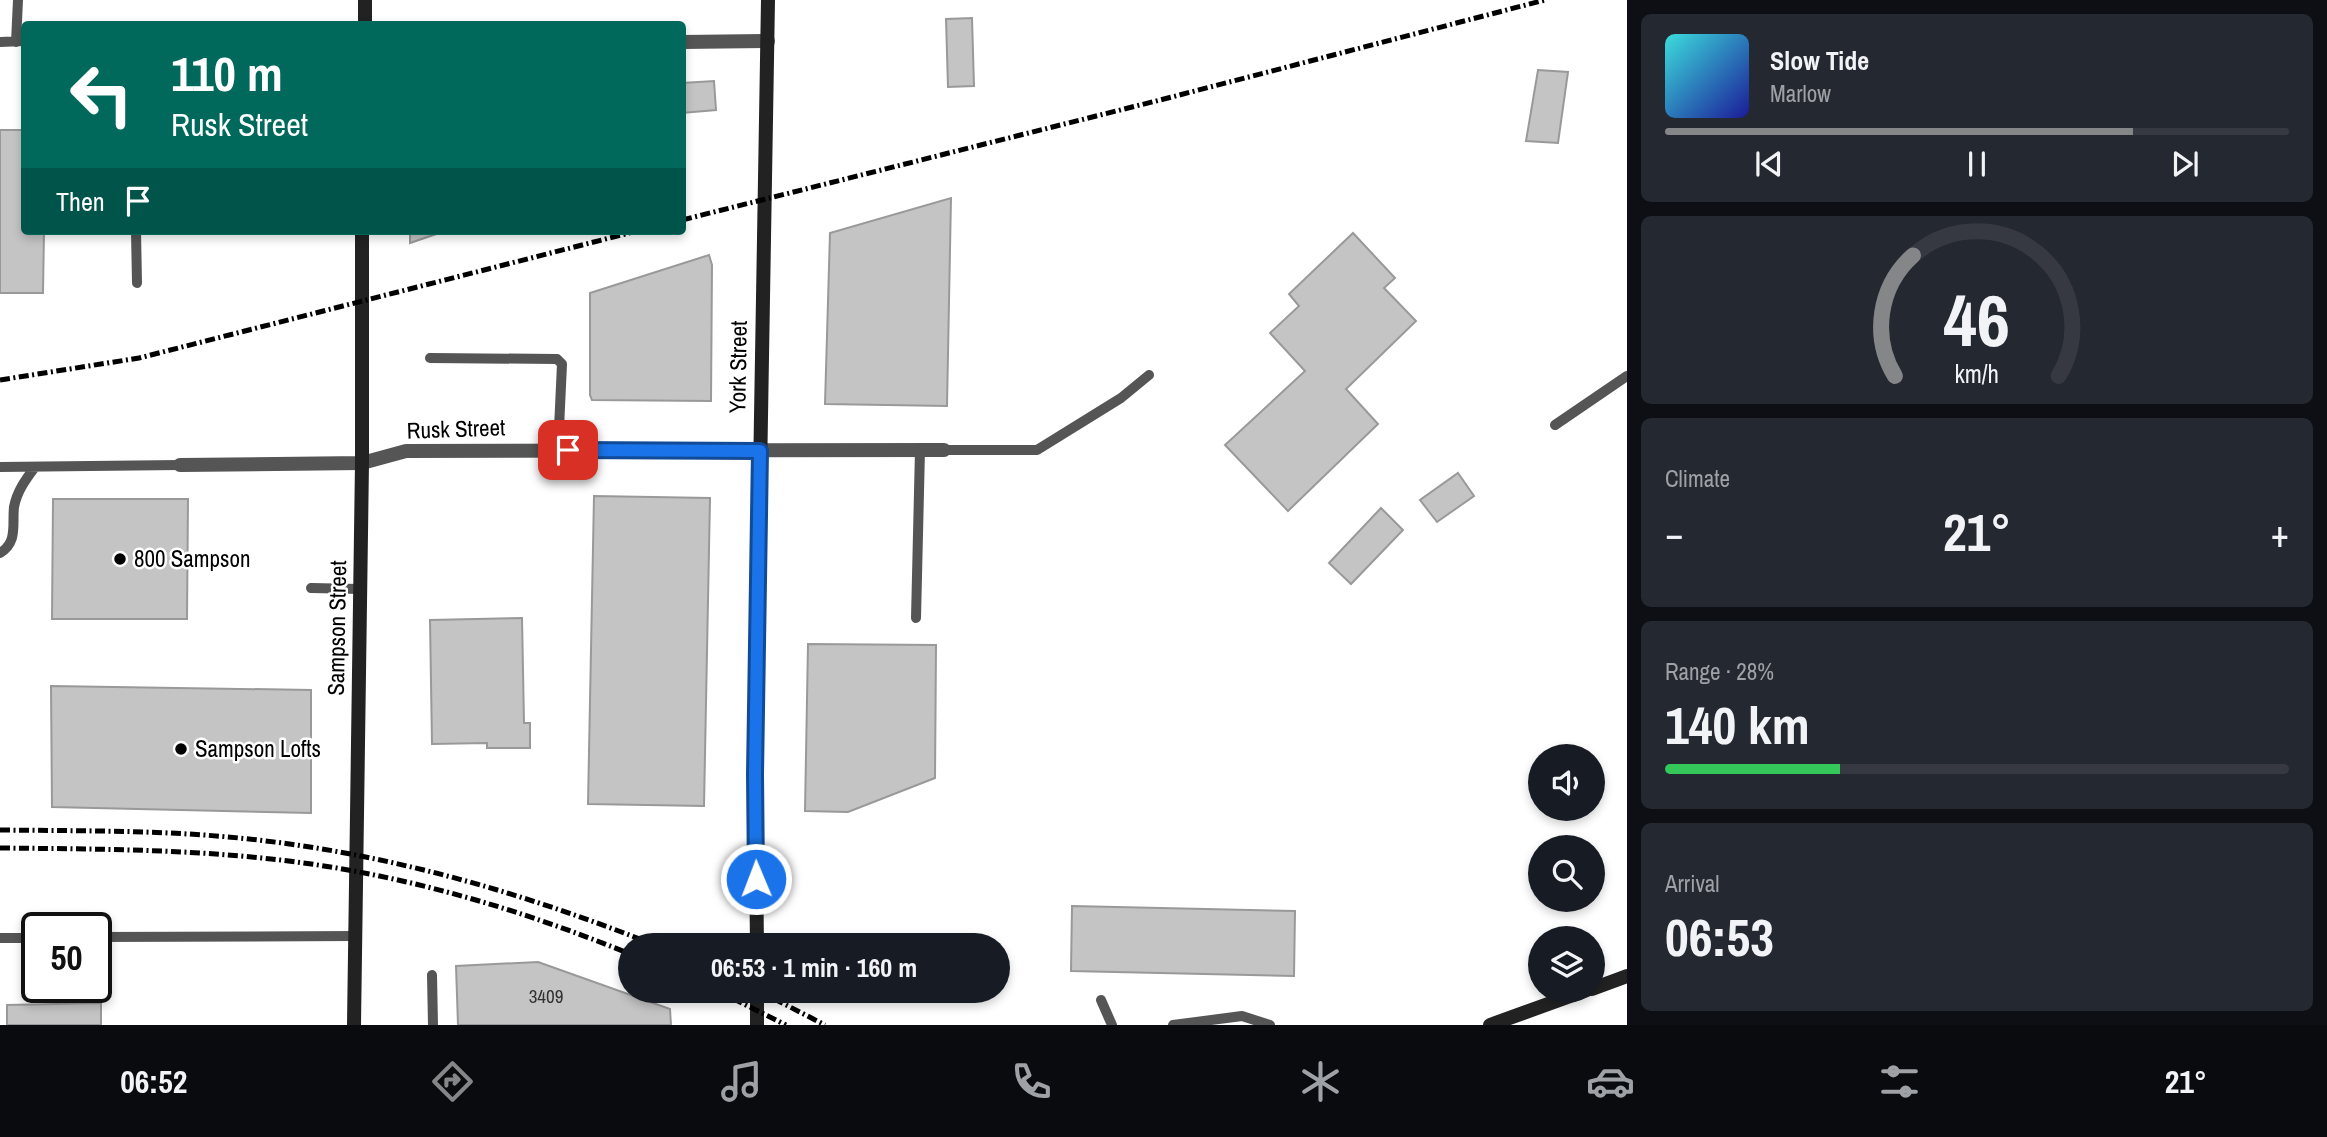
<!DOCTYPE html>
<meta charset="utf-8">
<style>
:root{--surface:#171b24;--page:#242831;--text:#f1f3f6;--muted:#9ea1a6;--line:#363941;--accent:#858687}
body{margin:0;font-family:"Archivo Narrow",sans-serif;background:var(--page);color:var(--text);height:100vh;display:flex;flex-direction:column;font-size:26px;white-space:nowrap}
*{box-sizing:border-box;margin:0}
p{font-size:23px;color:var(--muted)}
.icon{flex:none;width:38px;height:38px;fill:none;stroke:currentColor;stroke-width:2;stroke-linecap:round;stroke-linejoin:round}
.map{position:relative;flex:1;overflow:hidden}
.panel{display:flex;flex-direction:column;gap:14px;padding:14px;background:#0d0f14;width:700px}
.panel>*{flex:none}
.banner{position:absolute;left:21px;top:21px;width:665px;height:214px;border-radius:7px;box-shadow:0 4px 10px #0003;background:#00695c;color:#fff;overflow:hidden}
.fabs{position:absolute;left:1528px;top:744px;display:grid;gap:14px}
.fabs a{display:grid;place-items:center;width:77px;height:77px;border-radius:50%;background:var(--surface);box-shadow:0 4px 10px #0003;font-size:35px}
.speed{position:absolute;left:21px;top:912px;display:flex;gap:14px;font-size:35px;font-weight:700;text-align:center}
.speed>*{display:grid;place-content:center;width:91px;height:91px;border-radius:50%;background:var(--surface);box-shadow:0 4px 10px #0003;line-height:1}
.speed .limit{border:4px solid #111;border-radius:10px;background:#fff;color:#111}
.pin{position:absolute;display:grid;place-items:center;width:60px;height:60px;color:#fff;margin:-30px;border-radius:14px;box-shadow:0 4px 10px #0006}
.me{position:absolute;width:77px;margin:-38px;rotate:359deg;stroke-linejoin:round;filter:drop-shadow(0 0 5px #0008)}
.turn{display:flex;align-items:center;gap:24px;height:147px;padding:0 35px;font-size:32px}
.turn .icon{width:91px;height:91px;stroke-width:2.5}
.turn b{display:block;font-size:49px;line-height:60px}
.then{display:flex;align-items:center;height:66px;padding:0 35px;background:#0003;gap:14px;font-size:26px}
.big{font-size:52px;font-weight:700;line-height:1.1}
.panel .widget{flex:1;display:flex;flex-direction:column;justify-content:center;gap:10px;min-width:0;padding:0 24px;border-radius:10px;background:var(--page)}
.panel .dial{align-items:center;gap:0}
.dial svg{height:182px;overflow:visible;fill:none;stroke:var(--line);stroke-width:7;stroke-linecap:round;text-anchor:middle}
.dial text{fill:var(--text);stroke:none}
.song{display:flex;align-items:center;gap:21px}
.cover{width:84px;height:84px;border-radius:10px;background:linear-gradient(135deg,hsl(180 70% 55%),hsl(240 70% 35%))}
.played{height:7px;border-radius:4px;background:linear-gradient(90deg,var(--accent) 75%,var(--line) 75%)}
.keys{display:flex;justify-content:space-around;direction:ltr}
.heat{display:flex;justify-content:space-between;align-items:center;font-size:38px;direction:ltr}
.charge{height:10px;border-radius:5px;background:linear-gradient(90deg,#34c759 28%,var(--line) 0)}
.trip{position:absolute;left:618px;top:933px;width:392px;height:70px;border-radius:35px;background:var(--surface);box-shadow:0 4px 10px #0003;font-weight:700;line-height:70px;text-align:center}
.tabs{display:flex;height:112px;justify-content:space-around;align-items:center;background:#090b0e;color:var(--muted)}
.tabs .icon{width:49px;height:49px}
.tabs .on{color:var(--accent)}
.tabs b{font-size:32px;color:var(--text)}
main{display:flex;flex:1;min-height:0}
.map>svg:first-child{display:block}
</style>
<main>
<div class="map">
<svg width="1627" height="1025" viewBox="0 0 1627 1025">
<rect width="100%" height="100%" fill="#fff"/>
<path fill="#c4c4c4" stroke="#999" stroke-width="2" d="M972 18 974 86 948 87 946 19Z
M1538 70 1568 72 1558 143 1526 141Z
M714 81 716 110 682 113V83Z
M0 130H24V231H44L43 293H0Z
M951 198 947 406 825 404 830 233Z
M410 231H445L410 243Z
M1353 233 1395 278 1384 288 1416 321 1346 389 1378 424 1288 511 1225 445 1305 371 1270 333 1299 306 1289 294Z
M709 255 712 265 711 401 592 400 590 395V293Z
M1458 473 1474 496 1437 522 1420 500Z
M594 496 710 498 704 806 588 804Z
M53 499H188L187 619H52Z
M1381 508 1403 530 1351 584 1329 563Z
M522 618 524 723H530V748H487V743L432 744 430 620Z
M808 644 936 645 935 778 848 812 805 811Z
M51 686 311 690V813L52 807Z
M1072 906 1295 911 1294 976 1071 971Z
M538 962 670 1009 671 1025H458L456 966Z
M101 1003V1025H7V1005Z"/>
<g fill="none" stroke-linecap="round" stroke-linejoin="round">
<path stroke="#555" stroke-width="10" d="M0 42 24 41
M16 42 18 0
M136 231 137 283
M430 358 557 359 562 364 558 450
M1555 425 1627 376
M944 450H1037L1121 398 1149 375
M0 467 180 465
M0 553C18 542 12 525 14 507 17 491 26 479 35 467
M311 588 360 589
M916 618 920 450
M96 937 356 936
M0 938H37
M432 975 433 1025
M1101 1000 1112 1025
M1173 1025 1242 1016 1270 1025"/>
<path stroke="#555" stroke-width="14" d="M682 42 768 41
M180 465 362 463 406 451 944 450"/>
<path stroke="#222" stroke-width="14" d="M365 24V0
M757 945 755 774 768 0
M1592 989 1627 976
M757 990V1025
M354 1025 362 463V231
M1490 1025 1587 990"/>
<path stroke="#000" stroke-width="5" stroke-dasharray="10 3.5 2 3.5" stroke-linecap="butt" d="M682 220 1164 99 1545 0
M0 380 139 358 637 231
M0 830C80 831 160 830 239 838 383 852 521 892 655 945
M0 848C90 849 181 849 271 859 394 872 515 907 630 954
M716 990 786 1025
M757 990 825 1025"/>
</g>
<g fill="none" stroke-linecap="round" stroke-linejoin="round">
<defs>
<path id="route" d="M568 450 760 451 755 774 756 879"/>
</defs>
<use href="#route" stroke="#114b97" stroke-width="18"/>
<use href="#route" stroke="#1a73e8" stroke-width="12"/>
</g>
<g fill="#000" stroke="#fff" stroke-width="2.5">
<circle cx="120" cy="559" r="7"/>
<circle cx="181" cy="749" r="7"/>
</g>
<g text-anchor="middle" stroke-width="5" stroke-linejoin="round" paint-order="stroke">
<g font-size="19" fill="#313131">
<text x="546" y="1003">3409</text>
</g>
<g font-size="23" fill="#000" stroke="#fff">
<text transform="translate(738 367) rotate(-89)" y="8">York Street</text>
<text transform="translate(456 429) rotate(-2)" y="8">Rusk Street</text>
<text transform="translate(337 628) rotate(-89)" y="8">Sampson Street</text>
</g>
<g font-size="23" fill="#000" stroke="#fff" text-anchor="start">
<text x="134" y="567">800 Sampson</text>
<text x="195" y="757">Sampson Lofts</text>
</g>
</g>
</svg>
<div class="fabs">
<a><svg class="icon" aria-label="sound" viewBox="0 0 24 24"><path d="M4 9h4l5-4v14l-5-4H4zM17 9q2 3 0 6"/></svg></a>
<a><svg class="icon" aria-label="search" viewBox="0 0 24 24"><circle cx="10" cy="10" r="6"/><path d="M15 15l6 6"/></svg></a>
<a><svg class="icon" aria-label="layers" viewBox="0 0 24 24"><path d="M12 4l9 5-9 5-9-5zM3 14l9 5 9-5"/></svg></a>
</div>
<div class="speed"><div class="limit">50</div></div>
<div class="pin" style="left:568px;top:450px;background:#d93025"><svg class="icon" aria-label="arrive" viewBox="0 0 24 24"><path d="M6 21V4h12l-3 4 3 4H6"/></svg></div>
<svg class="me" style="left:756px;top:879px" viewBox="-20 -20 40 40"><circle r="17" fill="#1a73e8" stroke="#fff" stroke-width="3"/><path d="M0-11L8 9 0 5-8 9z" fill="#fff"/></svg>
<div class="trip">06:53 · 1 min · 160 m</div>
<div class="banner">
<div class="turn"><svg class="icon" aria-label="left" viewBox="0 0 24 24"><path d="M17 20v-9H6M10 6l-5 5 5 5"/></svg><div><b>110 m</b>Rusk Street</div></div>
<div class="then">Then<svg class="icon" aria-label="arrive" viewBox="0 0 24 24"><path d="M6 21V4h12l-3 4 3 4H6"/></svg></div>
</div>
</div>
<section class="panel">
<div class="widget">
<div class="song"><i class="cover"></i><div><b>Slow Tide</b><p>Marlow</p></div></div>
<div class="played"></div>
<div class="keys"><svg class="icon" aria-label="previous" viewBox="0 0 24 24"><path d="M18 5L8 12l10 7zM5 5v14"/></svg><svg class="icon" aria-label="pause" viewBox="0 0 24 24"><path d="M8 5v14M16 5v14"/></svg><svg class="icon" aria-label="next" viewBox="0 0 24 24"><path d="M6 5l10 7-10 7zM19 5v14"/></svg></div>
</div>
<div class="widget dial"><svg viewBox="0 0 100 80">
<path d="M14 69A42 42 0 1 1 86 69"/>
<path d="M14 69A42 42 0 0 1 22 16" stroke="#858687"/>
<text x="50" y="56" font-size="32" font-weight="700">46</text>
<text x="50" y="72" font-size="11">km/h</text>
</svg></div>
<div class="widget"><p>Climate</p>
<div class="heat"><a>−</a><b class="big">21°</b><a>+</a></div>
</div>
<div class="widget"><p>Range · 28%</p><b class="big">140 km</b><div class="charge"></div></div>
<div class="widget"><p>Arrival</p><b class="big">06:53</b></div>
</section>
</main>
<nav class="tabs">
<b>06:52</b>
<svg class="icon on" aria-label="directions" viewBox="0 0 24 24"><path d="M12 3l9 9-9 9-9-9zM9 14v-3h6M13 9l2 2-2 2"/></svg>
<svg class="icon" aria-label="music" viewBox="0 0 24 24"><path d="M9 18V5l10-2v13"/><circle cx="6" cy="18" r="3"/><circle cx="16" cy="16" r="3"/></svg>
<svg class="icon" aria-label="phone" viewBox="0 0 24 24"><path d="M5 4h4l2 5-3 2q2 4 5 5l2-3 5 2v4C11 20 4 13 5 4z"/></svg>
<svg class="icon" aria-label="climate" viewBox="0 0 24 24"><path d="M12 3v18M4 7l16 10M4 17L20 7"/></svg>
<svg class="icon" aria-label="car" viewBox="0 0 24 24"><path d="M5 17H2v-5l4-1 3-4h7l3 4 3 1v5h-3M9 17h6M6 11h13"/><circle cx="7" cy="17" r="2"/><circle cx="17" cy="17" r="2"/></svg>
<svg class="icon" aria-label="filters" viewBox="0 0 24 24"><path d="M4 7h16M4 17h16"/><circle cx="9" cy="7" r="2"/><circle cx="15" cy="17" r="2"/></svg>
<b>21°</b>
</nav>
